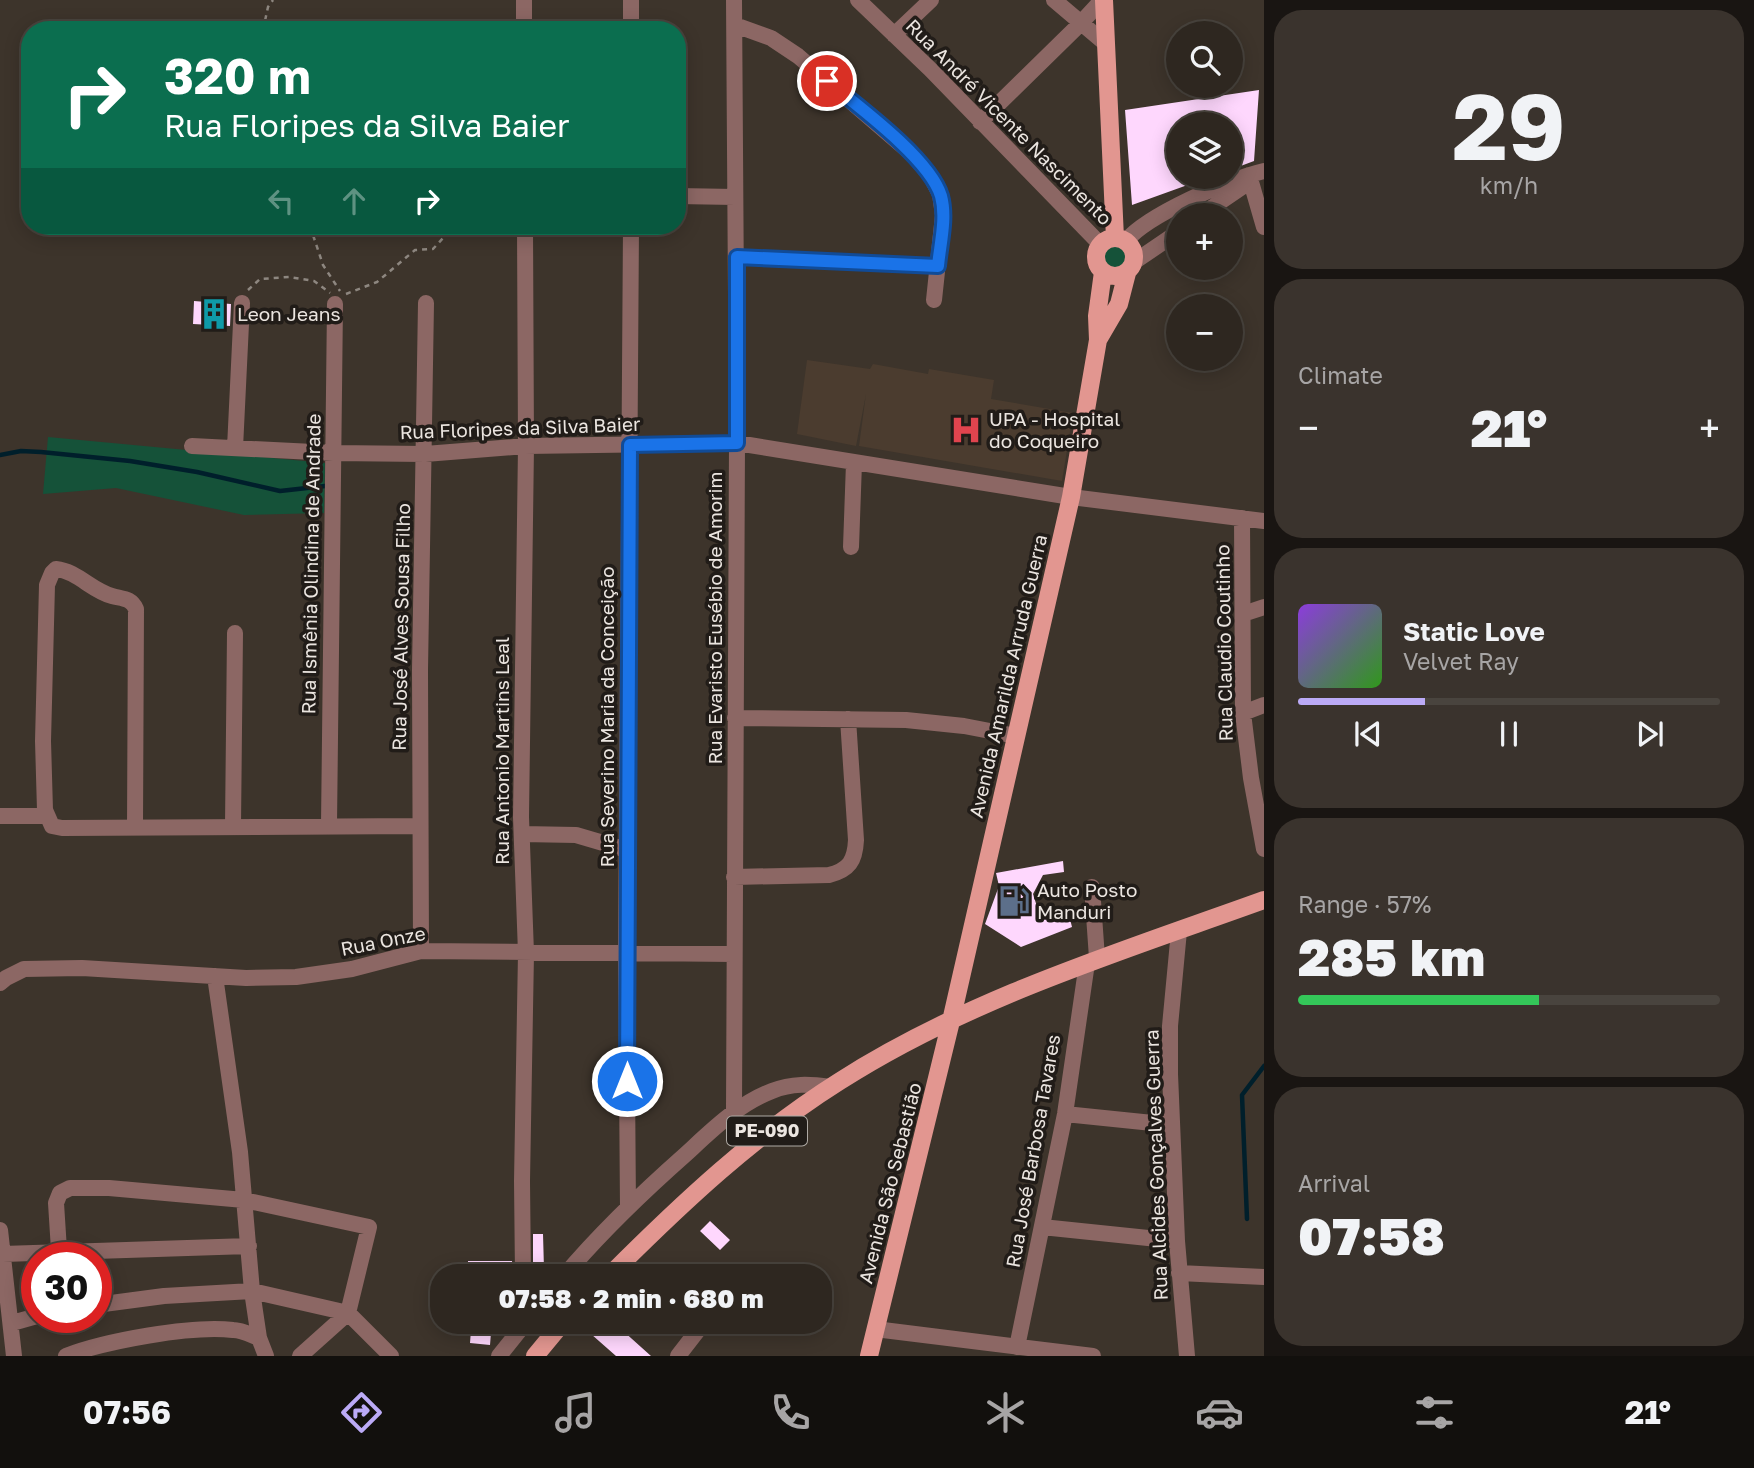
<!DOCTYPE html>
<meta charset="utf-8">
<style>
:root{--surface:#2e2720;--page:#3a332d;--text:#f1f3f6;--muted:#a7a5a5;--line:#49443e;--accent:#bbaaf6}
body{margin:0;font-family:"Golos Text",sans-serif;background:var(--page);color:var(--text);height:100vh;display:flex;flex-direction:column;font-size:26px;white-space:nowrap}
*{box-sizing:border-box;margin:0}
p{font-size:23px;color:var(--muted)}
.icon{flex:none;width:38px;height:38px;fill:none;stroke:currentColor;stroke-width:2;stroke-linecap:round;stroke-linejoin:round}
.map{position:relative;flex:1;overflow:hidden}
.details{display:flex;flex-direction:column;gap:10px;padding:10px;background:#191512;width:490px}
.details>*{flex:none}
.top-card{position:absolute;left:21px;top:21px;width:665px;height:214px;border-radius:28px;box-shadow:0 4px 18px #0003,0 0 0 2px var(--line);background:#0b6e4f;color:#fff;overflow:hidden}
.tools{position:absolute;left:1166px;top:21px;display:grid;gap:14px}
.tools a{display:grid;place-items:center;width:77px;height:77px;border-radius:50%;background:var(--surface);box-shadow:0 4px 18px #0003,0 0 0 2px var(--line);font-size:35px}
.speed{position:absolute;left:21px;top:1242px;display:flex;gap:14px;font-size:35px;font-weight:700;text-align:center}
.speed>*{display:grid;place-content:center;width:91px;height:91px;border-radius:50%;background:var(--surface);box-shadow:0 4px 18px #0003,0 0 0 2px var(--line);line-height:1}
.speed .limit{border:10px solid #d22;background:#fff;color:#111}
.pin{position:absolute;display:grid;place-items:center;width:60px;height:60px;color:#fff;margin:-30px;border:4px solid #fff;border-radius:50%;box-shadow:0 2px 7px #0007}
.me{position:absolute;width:77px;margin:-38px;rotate:0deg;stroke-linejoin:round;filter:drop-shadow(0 0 5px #0008)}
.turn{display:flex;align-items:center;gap:24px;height:147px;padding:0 28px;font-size:32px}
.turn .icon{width:91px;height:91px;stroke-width:2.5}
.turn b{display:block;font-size:49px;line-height:60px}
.lanes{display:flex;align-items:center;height:66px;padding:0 28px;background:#0003;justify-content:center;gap:35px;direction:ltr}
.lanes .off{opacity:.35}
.big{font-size:52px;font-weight:800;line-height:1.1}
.details .widget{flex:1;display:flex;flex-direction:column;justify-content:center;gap:10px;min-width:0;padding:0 24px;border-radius:28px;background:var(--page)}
.details .dial{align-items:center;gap:0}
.dial b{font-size:91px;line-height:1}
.song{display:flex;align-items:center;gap:21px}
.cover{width:84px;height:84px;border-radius:10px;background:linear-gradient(135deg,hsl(270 70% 55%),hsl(110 70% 35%))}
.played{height:7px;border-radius:4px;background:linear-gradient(90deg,var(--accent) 30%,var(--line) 30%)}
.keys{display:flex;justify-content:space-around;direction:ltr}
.heat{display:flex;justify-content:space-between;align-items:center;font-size:38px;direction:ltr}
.charge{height:10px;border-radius:5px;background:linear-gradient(90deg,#34c759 57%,var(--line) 0)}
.trip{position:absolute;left:430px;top:1264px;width:402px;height:70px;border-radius:28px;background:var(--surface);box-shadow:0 4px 18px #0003,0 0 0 2px var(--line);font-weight:800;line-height:70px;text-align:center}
.tab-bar{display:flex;height:112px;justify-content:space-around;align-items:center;background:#12100d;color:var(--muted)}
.tab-bar .icon{width:49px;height:49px}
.tab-bar .on{color:var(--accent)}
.tab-bar b{font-size:32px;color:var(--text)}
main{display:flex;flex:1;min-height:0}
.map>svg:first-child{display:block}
</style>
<main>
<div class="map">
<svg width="1264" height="1356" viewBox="0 0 1264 1356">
<rect width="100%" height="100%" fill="#3d342b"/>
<path fill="#4b3c2f" d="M807 360 870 369 873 364 928 374 929 369 994 380 991 399 1073 413 1062 481 859 446 866 394 856 446 797 434Z"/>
<path fill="#155239" d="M1102 258a14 14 0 1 1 28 0a14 14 0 1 1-28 0Z
M48 437 325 463 324 513 244 515 116 488 43 494Z"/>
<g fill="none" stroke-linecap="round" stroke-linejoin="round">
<path stroke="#001f2b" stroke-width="4.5" d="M0 455 21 451 41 452 130 461 197 472 280 491 325 486
M1247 1219 1242 1095 1264 1066"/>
</g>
<path fill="#fed7fd" d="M1259 90 1254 161 1230 170V124H1178V177L1207 178 1132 205 1125 110Z
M194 301 231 304 230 326 193 324Z
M1063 861 1064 872 1043 875 1033 894 1040 916 1067 907 1072 927 1021 947 985 924 999 886 996 873Z
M710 1221 730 1240 720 1250 700 1231Z
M533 1234H543L544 1269H533Z
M468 1261H512L513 1276H468Z
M478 1321H492L490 1345 470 1343 471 1330 478 1328Z
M602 1321H612L651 1356H616L591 1334Z"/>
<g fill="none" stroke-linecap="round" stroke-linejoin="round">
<path stroke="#8e8780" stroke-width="2.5" stroke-dasharray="5 5" stroke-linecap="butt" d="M263 30 268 7 273 0
M310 226 323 265 340 291
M248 290 260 279 289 277 314 281 330 293
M346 294 377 282 415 250 433 249 454 226"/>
<path stroke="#8c6764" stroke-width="16" d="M631 0V30
M858 0 930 69 1101 245
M1054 0 1106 44
M735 25 771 38 798 56 913 155 930 175 940 194 943 215 934 300
M524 30V0
M894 35 931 0
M980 122 1080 24 1102 0
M1249 175 1264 227
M677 196 735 197
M1201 215 1248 183
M1126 241C1147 215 1230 179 1264 171
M737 257 938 266
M1134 262 1178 232
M192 446 333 453 425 454 526 446 737 443 1071 497 1264 521
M235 448 242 303
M1242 518 1243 713 1251 778 1264 849
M851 547 854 463
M1243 614 1264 607
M1243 713 1264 705
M735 718 906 720 964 726 1016 736
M0 816H47
M329 825 335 304
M233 826 235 633
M135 827 136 609C131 598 123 599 112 596 92 591 77 571 56 569L52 573 47 585 43 741 45 810 52 826 62 828 420 826
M522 834 576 835 627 850
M734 877 829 875C849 870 855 861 856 840L848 719
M1092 887 1097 958
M1179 931 1170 1026V1074L1177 1241 1187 1356
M421 951 420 670 426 303
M215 976 240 1152 252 1291 259 1338 266 1356
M0 983 6 978 24 969 82 968 246 978 296 977 352 969 421 951 734 954
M734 1111 737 443 734 0
M1065 1114 1172 1125
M628 1208 626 953 631 226
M1042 1227 1177 1241
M0 1230 14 1356
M59 1250 56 1203 60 1193 70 1188H109L244 1200 369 1227 348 1313 300 1356
M3 1254 249 1246
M1179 1273 1264 1277
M523 1276 522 1181 526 953 521 817 526 446 525 226
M564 1276C601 1232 643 1192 686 1154 712 1130 738 1104 772 1091 792 1083 810 1084 830 1087
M96 1305 164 1296 252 1291 348 1313 391 1356
M12 1323 37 1316
M875 1329 1093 1356
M1017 1347 1065 1114 1087 963
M66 1356C105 1341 192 1325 233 1330 242 1330 251 1335 259 1338
M499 1356 527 1321
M678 1356 705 1321"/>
<path stroke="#e29690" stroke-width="18" d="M1104 0 1115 238
M1096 257a19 19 0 1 1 38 0a19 19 0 1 1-38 0Z
M1098 340 1119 304 1127 273
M609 1276C681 1204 754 1135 840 1081 970 998 1120 952 1264 900
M535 1356 564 1321
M869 1356 951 1021 1071 497 1098 340 1097 316 1103 272"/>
</g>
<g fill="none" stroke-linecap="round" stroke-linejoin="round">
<defs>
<path id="route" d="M627 1081 630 445 737 443V257L938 266C940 244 947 218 941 196 930 159 858 106 827 81"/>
</defs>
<use href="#route" stroke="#114b97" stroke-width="18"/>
<use href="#route" stroke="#1a73e8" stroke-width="12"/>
</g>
<defs>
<symbol id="building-bare" viewBox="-9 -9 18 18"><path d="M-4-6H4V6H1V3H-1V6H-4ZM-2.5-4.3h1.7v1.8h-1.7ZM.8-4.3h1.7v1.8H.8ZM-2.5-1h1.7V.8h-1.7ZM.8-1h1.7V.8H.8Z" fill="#0f9aa8" stroke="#211c18" stroke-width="2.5" paint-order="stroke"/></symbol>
<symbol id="hospital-bare" viewBox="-9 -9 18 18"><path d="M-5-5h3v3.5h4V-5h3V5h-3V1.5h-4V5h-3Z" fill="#e0444e" stroke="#211c18" stroke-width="2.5" paint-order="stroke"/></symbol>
<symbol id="fuel-bare" viewBox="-9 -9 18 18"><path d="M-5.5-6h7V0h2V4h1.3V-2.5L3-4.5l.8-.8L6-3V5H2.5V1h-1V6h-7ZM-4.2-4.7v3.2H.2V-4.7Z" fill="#5c6f8a" stroke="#211c18" stroke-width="2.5" paint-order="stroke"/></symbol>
</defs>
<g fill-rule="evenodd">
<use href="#building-bare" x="192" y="292" width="44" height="44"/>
<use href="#hospital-bare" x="944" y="408" width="44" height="44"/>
<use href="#fuel-bare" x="992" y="879" width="44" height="44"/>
</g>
<g text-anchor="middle" stroke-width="7" stroke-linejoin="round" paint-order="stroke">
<rect fill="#211c18" stroke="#aea9a4" stroke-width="2" x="727" y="1116.5" width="80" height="29" rx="5"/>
<g font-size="18" font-weight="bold" fill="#ebe5e0">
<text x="767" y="1137">PE-090</text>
</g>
<g font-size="19" fill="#ebe5e0" stroke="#211c18">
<text transform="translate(1009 122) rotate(45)" y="7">Rua André Vicente Nascimento</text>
<text transform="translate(520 428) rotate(-2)" y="7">Rua Floripes da Silva Baier</text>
<text transform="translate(311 564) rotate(-89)" y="7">Rua Ismênia Olindina de Andrade</text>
<text transform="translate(715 618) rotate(-90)" y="7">Rua Evaristo Eusébio de Amorim</text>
<text transform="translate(401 627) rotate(-89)" y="7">Rua José Alves Sousa Filho</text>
<text transform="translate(1224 643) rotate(-91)" y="7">Rua Claudio Coutinho</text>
<text transform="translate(1008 676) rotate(-77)" y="7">Avenida Amarilda Arruda Guerra</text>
<text transform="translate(607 717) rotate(-90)" y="7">Rua Severino Maria da Conceição</text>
<text transform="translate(502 751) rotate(-90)" y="7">Rua Antonio Martins Leal</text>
<text transform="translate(383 941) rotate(-11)" y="7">Rua Onze</text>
<text transform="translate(1033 1151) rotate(-80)" y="7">Rua José Barbosa Tavares</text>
<text transform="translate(1156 1165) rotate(-92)" y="7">Rua Alcides Gonçalves Guerra</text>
<text transform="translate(890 1183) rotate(-76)" y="7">Avenida São Sebastião</text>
</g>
<g font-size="19" fill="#ebe5e0" stroke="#211c18" text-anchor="start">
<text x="237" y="321">Leon Jeans</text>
<text x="989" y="426">UPA - Hospital<tspan x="989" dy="22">do Coqueiro</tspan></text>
<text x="1037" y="897">Auto Posto<tspan x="1037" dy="22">Manduri</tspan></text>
</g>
</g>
</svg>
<div class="tools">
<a><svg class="icon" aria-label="search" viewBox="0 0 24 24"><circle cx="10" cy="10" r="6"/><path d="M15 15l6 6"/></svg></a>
<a><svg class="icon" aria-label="layers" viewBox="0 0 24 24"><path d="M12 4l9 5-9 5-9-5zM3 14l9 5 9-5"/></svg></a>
<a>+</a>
<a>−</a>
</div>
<div class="speed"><div class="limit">30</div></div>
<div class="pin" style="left:827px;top:81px;background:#d93025"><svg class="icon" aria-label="arrive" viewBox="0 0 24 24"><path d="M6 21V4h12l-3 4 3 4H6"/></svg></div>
<svg class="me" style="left:627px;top:1081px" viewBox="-20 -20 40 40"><circle r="17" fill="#1a73e8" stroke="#fff" stroke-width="3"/><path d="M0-11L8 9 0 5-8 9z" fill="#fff"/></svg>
<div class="trip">07:58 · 2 min · 680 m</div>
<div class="top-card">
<div class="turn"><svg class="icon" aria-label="right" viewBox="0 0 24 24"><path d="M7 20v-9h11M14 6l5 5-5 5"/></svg><div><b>320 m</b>Rua Floripes da Silva Baier</div></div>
<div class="lanes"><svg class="icon off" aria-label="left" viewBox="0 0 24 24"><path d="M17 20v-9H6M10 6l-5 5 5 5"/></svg><svg class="icon off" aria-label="ahead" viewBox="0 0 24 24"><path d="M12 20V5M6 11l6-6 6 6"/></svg><svg class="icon" aria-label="right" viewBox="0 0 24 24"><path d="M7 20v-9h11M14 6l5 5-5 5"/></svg></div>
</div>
</div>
<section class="details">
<div class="widget dial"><b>29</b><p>km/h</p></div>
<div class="widget"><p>Climate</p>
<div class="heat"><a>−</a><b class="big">21°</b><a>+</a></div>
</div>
<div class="widget">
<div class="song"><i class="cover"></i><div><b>Static Love</b><p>Velvet Ray</p></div></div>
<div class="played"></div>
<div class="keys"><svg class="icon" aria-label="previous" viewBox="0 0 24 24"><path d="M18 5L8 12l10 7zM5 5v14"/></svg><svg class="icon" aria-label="pause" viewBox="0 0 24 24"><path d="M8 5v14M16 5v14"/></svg><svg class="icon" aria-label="next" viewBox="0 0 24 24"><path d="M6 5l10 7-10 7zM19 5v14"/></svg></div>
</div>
<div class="widget"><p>Range · 57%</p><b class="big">285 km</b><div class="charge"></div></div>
<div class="widget"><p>Arrival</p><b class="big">07:58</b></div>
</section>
</main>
<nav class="tab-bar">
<b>07:56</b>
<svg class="icon on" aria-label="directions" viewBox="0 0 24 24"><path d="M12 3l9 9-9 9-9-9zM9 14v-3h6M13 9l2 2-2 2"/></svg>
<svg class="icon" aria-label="music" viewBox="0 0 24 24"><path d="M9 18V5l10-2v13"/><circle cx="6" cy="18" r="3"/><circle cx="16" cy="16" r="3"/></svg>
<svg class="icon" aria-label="phone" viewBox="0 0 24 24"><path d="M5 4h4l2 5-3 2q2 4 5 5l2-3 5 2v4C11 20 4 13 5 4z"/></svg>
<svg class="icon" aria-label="climate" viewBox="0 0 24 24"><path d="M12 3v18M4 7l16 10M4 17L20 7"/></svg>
<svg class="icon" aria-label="car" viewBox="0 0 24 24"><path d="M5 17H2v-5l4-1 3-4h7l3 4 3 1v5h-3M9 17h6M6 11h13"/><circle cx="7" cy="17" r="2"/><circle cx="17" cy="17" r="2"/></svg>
<svg class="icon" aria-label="filters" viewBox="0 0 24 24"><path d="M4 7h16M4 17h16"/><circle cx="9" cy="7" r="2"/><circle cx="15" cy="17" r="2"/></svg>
<b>21°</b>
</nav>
